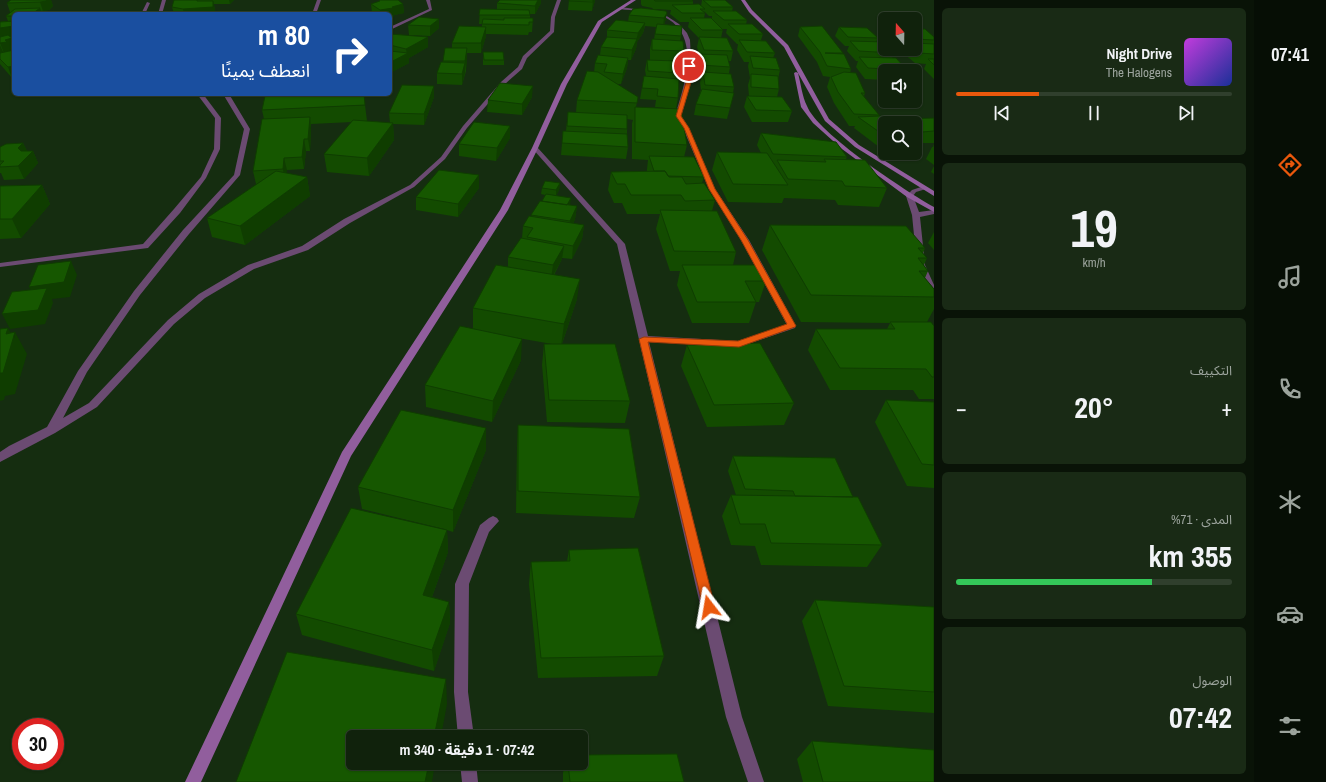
<!DOCTYPE html>
<html lang="ar">
<meta charset="utf-8">
<style>
:root{--surface:#10220c;--page:#192a15;--text:#f1f3f6;--muted:#9ca49d;--line:#303f2d;--accent:#ea580c}
body{margin:0;font-family:"Archivo Narrow","Noto Sans Arabic",sans-serif;background:var(--page);color:var(--text);direction:rtl;height:100vh;display:flex;flex-direction:column;font-size:15px;white-space:nowrap}
*{box-sizing:border-box;margin:0}
p{font-size:13px;color:var(--muted)}
.icon{flex:none;width:22px;height:22px;fill:none;stroke:currentColor;stroke-width:2;stroke-linecap:round;stroke-linejoin:round}
.map{position:relative;flex:1;overflow:hidden;direction:ltr}
.drawer{display:flex;flex-direction:column;gap:8px;padding:8px;background:#091307;width:320px}
.drawer>*{flex:none}
.top-card{position:absolute;left:12px;top:12px;width:380px;height:84px;border-radius:6px;box-shadow:0 1px 3px #0004,0 0 0 1px var(--line);direction:rtl;background:#1a4fa0;color:#fff;overflow:hidden}
.needle{width:26px;rotate:340deg}
.controls{position:absolute;left:878px;top:12px;display:grid;gap:8px}
.controls a{display:grid;place-items:center;width:44px;height:44px;border-radius:6px;background:var(--surface);box-shadow:0 1px 3px #0004,0 0 0 1px var(--line);font-size:20px}
.speed{position:absolute;left:12px;top:718px;display:flex;gap:8px;font-size:20px;font-weight:700;text-align:center}
.speed>*{display:grid;place-content:center;width:52px;height:52px;border-radius:50%;background:var(--surface);box-shadow:0 1px 3px #0004,0 0 0 1px var(--line);line-height:1}
.speed .limit{border:6px solid #d22;background:#fff;color:#111}
.pin{position:absolute;display:grid;place-items:center;width:34px;height:34px;color:#fff;margin:-17px;border:2px solid #fff;border-radius:50%;box-shadow:0 1px 4px #0007}
.me{position:absolute;width:44px;margin:-22px;rotate:346deg;stroke-linejoin:round;filter:drop-shadow(0 0 3px #0008)}
.turn{display:flex;align-items:center;gap:14px;height:84px;padding:0 16px;font-size:18px}
.turn .icon{width:52px;height:52px;stroke-width:2.5}
.turn b{display:block;font-size:28px;line-height:34px}
.big{font-size:30px;font-weight:700;line-height:1.1}
.drawer .card{flex:1;display:flex;flex-direction:column;justify-content:center;gap:6px;min-width:0;padding:0 14px;border-radius:6px;background:var(--page)}
.drawer .dial{align-items:center;gap:0}
.dial b{font-size:52px;line-height:1}
.song{display:flex;align-items:center;gap:12px}
.cover{width:48px;height:48px;border-radius:6px;background:linear-gradient(135deg,hsl(290 70% 55%),hsl(230 70% 35%))}
.played{height:4px;border-radius:2px;background:linear-gradient(90deg,var(--accent) 30%,var(--line) 30%)}
.keys{display:flex;justify-content:space-around;direction:ltr}
.heat{display:flex;justify-content:space-between;align-items:center;font-size:22px;direction:ltr}
.charge{height:6px;border-radius:3px;background:linear-gradient(90deg,#34c759 71%,var(--line) 0)}
.trip{position:absolute;left:346px;top:730px;width:242px;height:40px;border-radius:6px;background:var(--surface);box-shadow:0 1px 3px #0004,0 0 0 1px var(--line);font-weight:700;line-height:40px;text-align:center;direction:rtl}
main{display:flex;flex:1;min-height:0}
.dock{display:flex;flex-direction:column;width:72px;justify-content:space-around;align-items:center;background:#060e05;color:var(--muted)}
.dock .icon{width:28px;height:28px}
.dock .on{color:var(--accent)}
.dock b{font-size:18px;color:var(--text)}
.map>svg:first-child{display:block}
</style>
<main>
<nav class="dock">
<b>07:41</b>
<svg class="icon on" aria-label="directions" viewBox="0 0 24 24"><path d="M12 3l9 9-9 9-9-9zM9 14v-3h6M13 9l2 2-2 2"/></svg>
<svg class="icon" aria-label="music" viewBox="0 0 24 24"><path d="M9 18V5l10-2v13"/><circle cx="6" cy="18" r="3"/><circle cx="16" cy="16" r="3"/></svg>
<svg class="icon" aria-label="phone" viewBox="0 0 24 24"><path d="M5 4h4l2 5-3 2q2 4 5 5l2-3 5 2v4C11 20 4 13 5 4z"/></svg>
<svg class="icon" aria-label="climate" viewBox="0 0 24 24"><path d="M12 3v18M4 7l16 10M4 17L20 7"/></svg>
<svg class="icon" aria-label="car" viewBox="0 0 24 24"><path d="M5 17H2v-5l4-1 3-4h7l3 4 3 1v5h-3M9 17h6M6 11h13"/><circle cx="7" cy="17" r="2"/><circle cx="17" cy="17" r="2"/></svg>
<svg class="icon" aria-label="filters" viewBox="0 0 24 24"><path d="M4 7h16M4 17h16"/><circle cx="9" cy="7" r="2"/><circle cx="15" cy="17" r="2"/></svg>
</nav>
<section class="drawer">
<div class="card">
<div class="song"><i class="cover"></i><div><b>Night Drive</b><p>The Halogens</p></div></div>
<div class="played"></div>
<div class="keys"><svg class="icon" aria-label="previous" viewBox="0 0 24 24"><path d="M18 5L8 12l10 7zM5 5v14"/></svg><svg class="icon" aria-label="pause" viewBox="0 0 24 24"><path d="M8 5v14M16 5v14"/></svg><svg class="icon" aria-label="next" viewBox="0 0 24 24"><path d="M6 5l10 7-10 7zM19 5v14"/></svg></div>
</div>
<div class="card dial"><b>19</b><p>km/h</p></div>
<div class="card"><p>التكييف</p>
<div class="heat"><a>−</a><b class="big">20°</b><a>+</a></div>
</div>
<div class="card"><p>المدى · 71%</p><b class="big">355 km</b><div class="charge"></div></div>
<div class="card"><p>الوصول</p><b class="big">07:42</b></div>
</section>
<div class="map">
<svg width="934" height="782" viewBox="0 0 934 782">
<rect width="100%" height="100%" fill="#152d10"/>
<g fill="none" stroke-linecap="round" stroke-linejoin="round">
<path fill="#6b4b72" fill-rule="evenodd" d="M162 0H166L162 14H158Z
M317 0H321L316 14H312Z
M426 0H430L432 10 390 30V27L429 9Z
M557 0H561L555 17 554 32 527 58 522 69 505 84 467 128 445 159 414 187 350 223 308 250 254 269 205 298 174 324 97 407 55 433 0 462V452L9 446 47 427 78 371 134 291 183 230 234 175 244 129 223 94H229L250 129 240 175 189 234 140 295 87 372 63 418 89 403 168 320 199 294 248 265 302 246 344 219 410 185 441 157 463 126 501 82 518 67 523 56 550 31 551 17Z
M147 2 150 3 145 14H141Z
M621 7 662 13 679 24 687 33 690 40 692 79 681 116 689 128 715 189 749 240 796 326 795 328 739 347 649 342 742 717 764 782H748L726 717 617 244 532 148 537 147 625 244 648 336 738 341 787 325 741 240 709 189 683 128 675 116C685 83 703 32 660 15 647 10 632 11 620 9Z
M197 94H203L221 118 220 149 206 178 180 213 148 248 0 267V263L143 244 174 209 201 177 214 149 215 118Z
M924 186 926 187V189L916 192 913 196 919 212 934 210V214L920 217 925 265 934 285V297L930 294 917 265 912 215 906 196 912 190Z
M493 516 497 518 499 521 489 532 469 584 468 692 474 737H458L454 692 455 584 480 525 489 518Z
M460 763H476L478 782H462Z"/>
<path fill="#915e9d" fill-rule="evenodd" d="M631 0H636L602 22 567 84 538 148 508 210 351 456 201 782H185L342 452 500 210 532 148 561 84 598 21Z
M741 0H745L752 10 788 45 829 119 859 145 934 191V196L855 147 825 121 798 73C801 84 802 96 807 106 817 133 907 192 934 207V212L907 197 842 149 813 123 801 107 794 73 796 72 798 73 784 47 749 12Z"/>
</g>
<path fill="#134b00" fill-rule="evenodd" d="M11 0H51L53 6 49 10 41 11 42 14H14V36H10L14 43V48L10 49 11 51 14 50V78H12L0 64V22L8 21 6 16 11 12H10L7 3Z
M174 0H197L198 1 197 0H234L230 4H214L215 12 223 14H174L172 7Z
M379 0 403 4 404 13 394 15V17L390 18V14H373L372 13 371 4 379 2Z
M500 0H541V3L535 14H530V18H533L532 32H529L528 35 486 34V36L481 53H467L466 71 462 85 437 84V73L443 62V61L452 48V43L482 27V24H479L480 9H497V3Z
M569 0H595L592 11 568 10Z
M641 0H692L693 1V5L701 6 702 0H725L733 7 732 11 747 20 746 24 763 34 761 40 775 53 773 58 780 70 778 79 779 89 777 97 792 111 788 122H752L744 107 747 96H749L748 85 750 78 748 66 749 62H744L737 50 738 44H737L726 33 727 29H723L721 38 733 51 731 61H728L730 67 729 73 734 87 733 93H734L727 119 694 115 696 104 701 90 700 82 702 76H699L696 64 698 54H699L697 47 699 38 688 27 689 22H680L670 14 671 10 654 9 667 13 665 22 664 25 681 36 680 41 684 51 682 62 677 61 679 73 678 79V98L676 109 655 107 656 100 640 99 644 76H646L645 70 647 60H650V49L652 39H654L656 27 645 26 643 33 637 42 636 49 631 60H628L627 68 621 84H617L638 97 636 107 687 145 684 157 704 177 702 183 715 200 712 211 736 252 733 265 766 281 759 302H756L749 323H692L677 285 680 271H670L656 229 660 214H627L622 203H614L608 190 611 172 647 171V169L648 160 632 159V123L633 120 627 119V134L628 147 626 159 561 155 563 131H566L568 112H576L577 100 594 72 595 63 600 55 601 47 607 37V30L628 22 629 15 653 9 652 8 642 6 641 4ZM704 11 709 16H712V19L704 18 705 13Z
M439 19V28L430 36 409 35 408 25Z
M800 27 843 53 842 54 851 69 850 73 865 93 864 96 885 123V150H883L854 128 855 126H849L834 103 827 87 830 77 823 76 817 62 798 36Z
M839 27 878 38 876 42 894 53 892 58 907 70V71H885V80L865 79 856 67 858 61H856L847 51 849 46H845L835 36Z
M915 29 934 37V79L924 69 926 64 915 63 903 53 904 49H915Z
M390 34 428 37V47L409 58V63L392 72H390Z
M483 52 504 60V65H483Z
M434 97 424 125 393 124 394 140 369 176 327 172 324 154 352 122 311 124V128L310 151H306L304 169 287 170 286 173 307 177 310 196 245 245 212 237 207 218 257 184H256L253 171 264 119 262 110 365 105 367 121 390 123 389 113Z
M532 97 522 115 487 112 488 100Z
M934 118V143H916L915 142V123H902L903 119Z
M510 126V138L496 161 459 156V144Z
M761 133 847 157 846 159 887 188 879 207 838 205 835 200 784 198 782 203 728 202 712 170 717 152 761 153 757 145Z
M23 143 27 151H33L38 163 24 179 4 180 1 173H0V147Z
M934 144V165L926 159 932 147H933Z
M934 166V174L931 172Z
M560 183 559 190 556 196 570 205 577 206 575 219 573 224 584 225 582 239 572 259 562 258V259L554 275 577 299 562 344 630 401 625 423 547 422 542 365 544 344H552L501 335 521 360 492 422 426 407 425 385 473 329V308L508 267V257L522 238 523 226 531 216 542 201 545 195 541 194 542 188Z
M42 185 50 204 21 238 0 239V186Z
M479 188 458 217 416 210V197Z
M770 225 925 248 923 253 927 258 924 265 928 271 925 278 934 289V309L927 322 934 326V399H919L913 390H830L808 350 816 329H887L890 323 801 322 762 250Z
M934 232V250L928 243Z
M687 345 794 403 784 425 707 427 681 366Z
M886 400 934 402V488L907 486 875 422Z
M518 425 640 497 634 518 516 513 517 447Z
M486 428V450L453 532 447 530 448 552 432 597 449 602 450 623 434 671 302 635 296 614 444 529 362 509 358 487Z
M733 456 853 497 882 545 867 567 761 565 755 546 731 545 722 516 731 495H736L728 471Z
M569 550 664 656 657 676 538 678 529 584 531 562 567 561Z
M815 600 934 607V713L828 706 802 621Z
M812 741 934 782H803L797 759Z
M565 763H581L684 782H563V773Z"/>
<path fill="#0f3d00" d="M46 0H51L53 6 49 10 43 11 40 2Z
M197 0 199 8 213 1 215 10V14H184L183 9Z
M229 0H234L230 4Z
M538 0H541V3L535 14V6Z
M593 0H595V1L592 11Z
M403 4 404 13 394 15V17L390 18V14H380V10Z
M40 8 42 14H32Z
M667 13 665 22 663 27 664 18Z
M439 19V28L430 36V26Z
M645 23 643 33 637 42 636 49 631 60 632 50 636 41 638 33Z
M14 26V36L0 37V28Z
M486 27V36L481 53V43Z
M428 37V47L409 58V63L392 72 391 62 407 54 406 49Z
M12 38 14 43V48L10 49 11 52 4 53 0 43 5 40Z
M0 45 3 52 0 53Z
M467 48V58L466 71 465 61Z
M628 58 627 68 621 84 623 74Z
M465 63V73L462 85V74Z
M14 66V78H12L8 67Z
M434 86V97L424 125V114Z
M533 86 532 97 522 115V104Z
M310 117 311 128 310 151 308 139Z
M393 123 394 140 369 176 367 158Z
M510 126V138L496 161 497 148Z
M304 139 306 151 304 169 302 157Z
M23 143 29 155 33 151 38 163 24 179 18 166V148Z
M284 158 287 170 285 182 283 169Z
M479 175V188L458 217V204Z
M307 177 310 196 245 245 240 226Z
M560 183 559 190 556 196V190Z
M42 185 50 204 21 238 12 219Z
M571 198 570 205 566 213V207Z
M577 206 575 219 568 235 570 221Z
M584 225 582 239 572 259 573 246Z
M564 246 562 259 551 279 553 265Z
M71 261 77 275 70 297 52 299 53 303 45 324 10 329 2 314 37 301 29 287Z
M580 279 577 299 561 346 564 324Z
M8 328 14 338 15 332 27 354 15 394 5 396 4 400 0 401V373L6 334Z
M522 339 521 360 492 422 493 401Z
M486 428V450L453 532V510Z
M447 530 448 552 425 616 423 595Z
M449 602 450 623 434 671 432 650Z
M446 679 447 704 441 737H434Z
M429 763H435L432 782H425Z"/>
<path fill="#165700" stroke="#0f3d00" d="M11 0H47L46 1 40 2 7 3Z
M174 0H197V1H213V7L183 9 172 7Z
M379 0H398L403 4 392 7 393 8 380 10 371 4 380 1Z
M500 0H538L535 6 497 3Z
M569 0H593V2L569 1Z
M654 0H692L693 1H655Z
M703 0H725L733 7H711Z
M699 4 705 9H700L705 13H682L672 5Z
M40 8 32 14H14V16H6L15 9Z
M641 8 666 11 667 13 664 18 629 15 633 9Z
M480 9 529 10 530 15H479Z
M220 11 223 14H195Z
M713 11H736L747 20H724Z
M419 17 439 19 430 26 408 25Z
M504 18H533V22H529V25L482 24 483 19 504 20Z
M690 18H711L723 30H702Z
M616 20 645 23 638 33 607 30Z
M14 21V26L0 28V22Z
M657 24 682 26 681 36 655 34Z
M728 24H752L763 34H739Z
M459 26 486 27 481 43H452Z
M822 26 843 53H825L844 54 851 69 827 66 820 52 800 27Z
M839 27 867 28 878 38 848 37Z
M915 29H925L934 37V40L915 39Z
M390 34 428 37 406 49 390 45Z
M8 35 12 38 5 40 7 42 0 43V37Z
M607 37 637 39 632 50 601 47Z
M699 37 727 38 733 51 704 50Z
M652 39 683 41 684 51 652 50Z
M739 40 766 41 775 53 747 52Z
M850 41 885 42V49H891L894 53 859 51Z
M915 43 934 44V54L919 53 914 49H915Z
M445 48H467L465 61H443Z
M14 50V66L8 67 0 59V53Z
M390 51 408 53 391 62H390Z
M483 52H503L504 60H484Z
M698 54 727 55 730 67 701 65Z
M598 55 628 58 623 74 604 72 607 64 595 63Z
M750 56 776 58 780 70 753 68Z
M859 57 896 58 907 70 868 68Z
M928 59H934V65Z
M647 60 677 61 679 73 648 71Z
M441 62 465 63 462 74 437 73Z
M587 71 598 72 638 97 637 103 577 100Z
M703 72 731 74 734 87 705 85Z
M844 72 856 73 865 93H861L879 115 854 114 838 92 831 77Z
M751 74 778 76 779 89 751 87Z
M644 76 679 79 678 98 657 96 658 89 642 88Z
M500 83 533 86 522 104 488 100Z
M402 85 434 86 424 114 389 113Z
M702 89 734 93 730 108 696 104Z
M306 94H364L365 105 262 110 265 96Z
M747 96 782 97 792 111 756 110Z
M635 107 681 109 687 145 635 142Z
M568 112 627 115V129L567 126Z
M880 116 891 123H885V136L858 117Z
M310 117 308 139H304L302 157 284 158 283 169 253 171 262 119Z
M934 118V131L922 132 915 127V123H909L903 119Z
M353 120 393 123 367 158 324 154Z
M474 122 510 126 497 148 459 144Z
M563 131 627 134 628 147 562 143Z
M761 133 836 142 847 157 773 154Z
M23 143 18 148 21 151H33L18 166 0 167V165L4 161H0V147L6 144Z
M717 152 767 153 788 185 733 184Z
M649 156 694 157 704 177 668 176 665 171H654Z
M824 159 865 160 887 188 845 186 842 181 788 179 777 160 826 162Z
M439 170 479 175 458 204 416 197Z
M276 171 307 177 240 226 207 218Z
M665 171 669 177H682L686 184 704 183 715 200 685 201 681 195H631L625 184H617L611 172Z
M545 181 560 183 556 190 542 188Z
M42 185 12 219H0V186Z
M546 194 571 198 567 205 542 201Z
M540 201 577 206 570 221 531 215Z
M660 210 717 211 736 252 674 251Z
M529 216 584 225 573 246 527 237 533 228 523 226Z
M770 225 906 226 925 248H918L927 258H918L928 271H919L934 289V297L811 295Z
M521 238 564 246 553 265 508 257Z
M71 261 64 282 29 287 38 265Z
M496 265 580 279 564 324 473 308Z
M682 265H757L766 281H745L756 302H697Z
M47 288 38 310 2 314 12 292Z
M890 322H931L934 326V377H932L926 369 840 368 816 329H895Z
M460 326 522 339 493 401 425 385Z
M8 328 6 334 15 332 3 373H0V329Z
M760 343 794 403 714 405 687 345Z
M544 344H615L630 401 549 400Z
M886 400 934 402V465L922 464Z
M401 410 486 428 453 510 358 487Z
M518 425 629 429 640 497 518 491Z
M733 456 835 458 853 497 795 496 793 491 745 489Z
M731 495 858 497 882 545 771 543 765 524H740Z
M351 508 447 530 423 595 449 602 432 650 296 614Z
M638 548 664 656 541 658 531 562 570 561 569 550Z
M815 600 934 607V692L844 686Z
M287 652 446 679 434 737H353V763H429L425 782H236Z
M812 741 934 750V782H823Z
M677 754 684 782H570L568 763H581V755Z"/>
<path fill="#ea580c" stroke="#983908" d="M689 64 691 66 692 79 681 116 689 128 715 189 748 240 796 326 795 327 739 347 648 342 715 607 713 611 709 613 704 611 703 607 639 339 644 337 738 341 787 324 741 240 709 189 684 128 676 116 687 79 686 66Z"/>
</svg>
<div class="controls">
<a><svg class="needle" viewBox="-14 -14 28 28"><path d="M0-13l5 13h-10z" fill="#e53935"/><path d="M0 13l5-13h-10z" fill="#9ca49d"/></svg></a>
<a><svg class="icon" aria-label="sound" viewBox="0 0 24 24"><path d="M4 9h4l5-4v14l-5-4H4zM17 9q2 3 0 6"/></svg></a>
<a><svg class="icon" aria-label="search" viewBox="0 0 24 24"><circle cx="10" cy="10" r="6"/><path d="M15 15l6 6"/></svg></a>
</div>
<div class="speed"><div class="limit">30</div></div>
<div class="pin" style="left:689px;top:66px;background:#d93025"><svg class="icon" aria-label="arrive" viewBox="0 0 24 24"><path d="M6 21V4h12l-3 4 3 4H6"/></svg></div>
<svg class="me" style="left:709px;top:607px" viewBox="-20 -20 40 40"><path d="M0-17L14 15 0 8-14 15z" fill="#ea580c" stroke="#fff" stroke-width="4"/></svg>
<div class="trip">07:42 · 1 دقيقة · 340 m</div>
<div class="top-card">
<div class="turn"><svg class="icon" aria-label="right" viewBox="0 0 24 24"><path d="M7 20v-9h11M14 6l5 5-5 5"/></svg><div><b>80 m</b>انعطف يمينًا</div></div>
</div>
</div>
</main>
